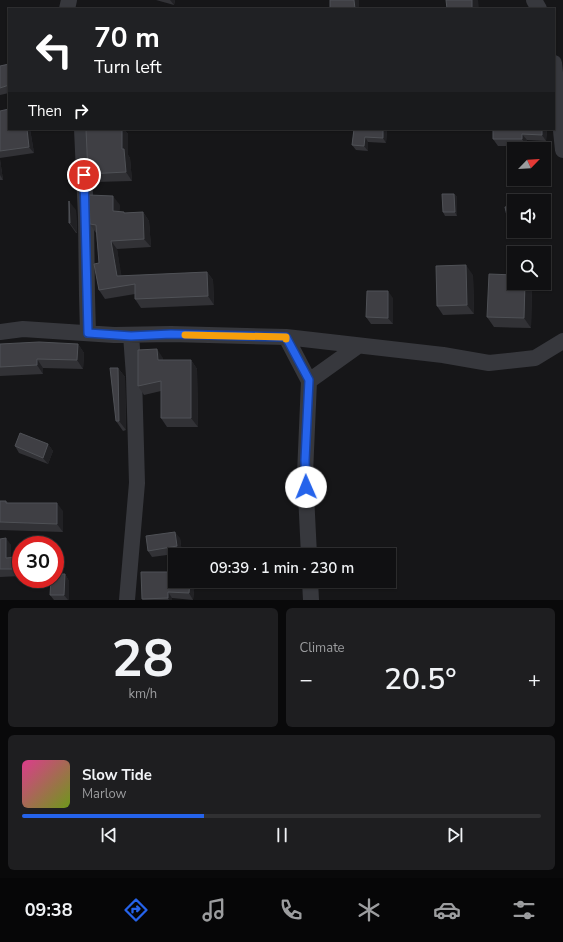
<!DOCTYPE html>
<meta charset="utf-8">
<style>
:root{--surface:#101012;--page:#1e1e20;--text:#f1f3f6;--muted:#9c9d9f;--line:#303032;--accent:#2563eb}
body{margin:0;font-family:"Nunito Sans",sans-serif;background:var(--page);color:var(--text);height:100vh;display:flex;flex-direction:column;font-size:15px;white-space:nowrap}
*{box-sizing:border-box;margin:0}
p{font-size:13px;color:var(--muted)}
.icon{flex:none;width:22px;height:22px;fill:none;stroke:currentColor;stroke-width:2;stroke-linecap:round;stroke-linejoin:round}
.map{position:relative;height:600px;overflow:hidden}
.panel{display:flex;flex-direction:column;gap:8px;padding:8px;background:#09090a;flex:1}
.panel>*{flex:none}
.top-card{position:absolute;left:8px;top:8px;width:547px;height:122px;border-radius:0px;box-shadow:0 1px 3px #0004,0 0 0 1px var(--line);background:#202124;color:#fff;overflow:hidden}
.needle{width:26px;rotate:65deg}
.fabs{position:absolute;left:507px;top:142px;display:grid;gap:8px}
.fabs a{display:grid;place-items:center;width:44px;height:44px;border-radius:0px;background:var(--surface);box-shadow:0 1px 3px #0004,0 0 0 1px var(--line);font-size:20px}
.speed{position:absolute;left:12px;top:536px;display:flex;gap:8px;font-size:20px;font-weight:700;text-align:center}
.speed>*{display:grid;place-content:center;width:52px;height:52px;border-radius:50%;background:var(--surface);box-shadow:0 1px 3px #0004,0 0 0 1px var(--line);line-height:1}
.speed .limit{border:6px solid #d22;background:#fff;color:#111}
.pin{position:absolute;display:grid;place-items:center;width:34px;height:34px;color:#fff;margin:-17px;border:2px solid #fff;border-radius:50%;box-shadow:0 1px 4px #0007}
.me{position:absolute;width:44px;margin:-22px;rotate:359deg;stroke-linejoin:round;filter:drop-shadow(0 0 3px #0008)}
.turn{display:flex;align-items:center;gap:14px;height:84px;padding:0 20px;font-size:18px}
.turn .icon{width:52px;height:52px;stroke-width:2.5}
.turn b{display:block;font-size:28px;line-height:34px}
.then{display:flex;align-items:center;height:38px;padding:0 20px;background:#0003;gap:8px;font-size:15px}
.big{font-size:30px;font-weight:600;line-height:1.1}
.panel .tile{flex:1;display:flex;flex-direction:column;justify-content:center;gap:6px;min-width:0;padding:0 14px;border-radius:6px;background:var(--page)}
.panel .dial{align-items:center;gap:0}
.dial b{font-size:52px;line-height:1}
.song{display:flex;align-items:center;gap:12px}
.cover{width:48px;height:48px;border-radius:6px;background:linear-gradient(135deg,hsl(330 70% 55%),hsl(80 70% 35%))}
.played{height:4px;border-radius:2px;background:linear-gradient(90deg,var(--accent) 35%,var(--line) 35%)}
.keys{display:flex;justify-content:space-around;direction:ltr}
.heat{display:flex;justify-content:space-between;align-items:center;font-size:22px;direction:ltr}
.panel .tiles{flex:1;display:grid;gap:8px;grid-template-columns:1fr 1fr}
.tile:last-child{grid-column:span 2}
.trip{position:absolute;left:168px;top:548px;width:228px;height:40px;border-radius:0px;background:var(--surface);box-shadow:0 1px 3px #0004,0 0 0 1px var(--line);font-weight:600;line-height:40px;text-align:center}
.tab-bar{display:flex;height:64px;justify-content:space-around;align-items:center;background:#060607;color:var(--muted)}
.tab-bar .icon{width:28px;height:28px}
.tab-bar .active{color:var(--accent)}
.tab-bar b{font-size:18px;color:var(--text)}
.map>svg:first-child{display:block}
</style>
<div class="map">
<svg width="563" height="600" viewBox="0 0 563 600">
<rect width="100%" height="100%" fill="#161618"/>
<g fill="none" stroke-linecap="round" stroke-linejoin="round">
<path stroke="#37383d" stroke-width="16" d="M534 0 539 9
M67 9 69 0
M554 63 563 150
M82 129 86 217 87 296 88 333
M0 332 23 329 114 335 171 334 286 337 443 355 489 363 535 358 563 341
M286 337 309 381 305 474 309 555
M309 381 358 346
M310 581 311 600
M127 600 137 483 134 376 131 335"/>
</g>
<path fill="#323236" d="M156 0H175L174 5Z
M9 64V93L0 95V66Z
M0 111 30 129 34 153 0 158Z
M86 129H124L128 134V155L130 158 132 181 94 182 88 174Z
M354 129H387L386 143 368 142V151L356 150 352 145Z
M493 129H547L546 141 527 140V146H498L493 139Z
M0 159 3 180H0Z
M454 194 457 197V216H445L443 212Z
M120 205 119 211 125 213 143 212 149 221 151 247 117 249 121 276 207 272 213 280 214 305 141 308 135 299V294L105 299 99 290V263L96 233 90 224Z
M514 205V231H534V232L515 236 510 229Z
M76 210 77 233H76L69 223Z
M473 275 474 314 443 315 437 306Z
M532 285 531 328 494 327 487 317Z
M393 298V324H371L366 317Z
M0 344H78L84 353 83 369 43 368V374L0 376Z
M163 358V360H191L197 369 198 427H167L161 418V391L144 395 138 386Z
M118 368 125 377 126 430 123 431 116 421Z
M48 444 53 451 48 464 19 453 15 446Z
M0 501H6L8 503 63 511V532L0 530Z
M180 538 182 553 152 557 148 551Z
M0 539 11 545V557H17L21 563V576L0 577Z
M65 574 69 581V600H54L50 595Z
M195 581 193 600 172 598V600H143L142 599Z"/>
<path fill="#212124" d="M170 0H175L174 5Z
M354 0H359V9H355Z
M472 0H478L479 9H472Z
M27 129H30L34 153 29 147Z
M122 129H124L128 134V155L130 158 132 181 126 172 122 149Z
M383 129H387L386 143 383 138Z
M542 129H547L546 141 542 135Z
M522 134 527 140V146L522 139Z
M365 137 368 142V151L364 146Z
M0 159 3 180 0 175Z
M454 194 457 197V216L455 212Z
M113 196 120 205 119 220 113 211Z
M69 201 76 210 77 233 70 223Z
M143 212 149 221 151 247 144 239Z
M111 241 117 249 123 284 117 276Z
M466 265 473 275 474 314 467 305Z
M207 272 213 280 214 305 208 296Z
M525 283H531L532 285 531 328 524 318Z
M388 291 393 298V324L388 318Z
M78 344 84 353 83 369 77 360Z
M157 349 163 358 164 369 158 360Z
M37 359 43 368V374L37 365Z
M191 360 197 369 198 427 191 418Z
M118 368 125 377 126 430 119 421Z
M48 444 53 451 48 464 43 458Z
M57 503 63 511V532L57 524Z
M175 532 180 538 182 553 177 546Z
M6 538 11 545V565L6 558Z
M17 557 21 563V573L18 569Z
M65 574 69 581V600H68L64 595Z
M190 581H195L193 600 189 593Z
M168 592 172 598V600H169L168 598Z"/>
<path fill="#3f3f44" stroke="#4f5156" d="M330 0H354L355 9H330Z
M446 0H472V9H447Z
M9 64V85L0 88V66Z
M9 109V129H27L29 147 0 151V111Z
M86 129H122V149H124L126 172 88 174Z
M354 129H383V138L365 137 364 146 352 145Z
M493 129H542V135L522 134V139H493Z
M442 194H454L455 212H443Z
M89 195 113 196V211L124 212V213L143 212 144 239 111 241 117 276 207 272 208 296 135 299V284L99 290 94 264 99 263 96 225 90 224Z
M69 201 70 223H69Z
M514 205V228L510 229 505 207Z
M466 265 467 305 437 306 436 266Z
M489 274 514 275V283H525L524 318 487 317Z
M367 291H388V318L366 317Z
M39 342 78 344 77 360 37 359V365L0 367V344Z
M157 349 158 360H191V418H161V381L138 386V350Z
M110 368H118L119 421H116Z
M20 433 48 444 43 458 15 446Z
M0 501H6V503H57V524L0 522Z
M175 532 177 546 148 551 146 536Z
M6 538V558L17 557 18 569H0V539Z
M175 566V581H190L189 593 168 592V598L142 599 141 572H175Z
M55 574H65L64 595H50L51 579H55Z"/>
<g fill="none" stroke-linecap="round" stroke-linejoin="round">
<defs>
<path id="route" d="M84 175 88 333 131 336 171 334 286 337 309 380 305 460 306 487"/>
</defs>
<use href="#route" stroke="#184099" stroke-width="10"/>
<use href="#route" stroke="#2563eb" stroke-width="7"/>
<path stroke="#f59e0b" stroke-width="7" d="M185 335 286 337V339"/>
</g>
</svg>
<div class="fabs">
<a><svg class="needle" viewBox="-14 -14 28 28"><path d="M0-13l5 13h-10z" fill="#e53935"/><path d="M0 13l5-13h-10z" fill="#9c9d9f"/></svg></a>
<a><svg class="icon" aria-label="sound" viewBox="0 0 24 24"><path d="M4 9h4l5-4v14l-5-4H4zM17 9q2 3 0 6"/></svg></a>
<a><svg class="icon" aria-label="search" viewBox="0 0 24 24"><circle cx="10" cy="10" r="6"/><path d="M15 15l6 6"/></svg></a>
</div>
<div class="speed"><div class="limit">30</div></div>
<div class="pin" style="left:84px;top:175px;background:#d93025"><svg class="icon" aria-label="arrive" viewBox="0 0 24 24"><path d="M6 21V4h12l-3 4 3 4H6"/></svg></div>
<svg class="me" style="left:306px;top:487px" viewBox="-20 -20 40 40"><circle r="19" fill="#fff"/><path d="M0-13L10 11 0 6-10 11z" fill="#2563eb"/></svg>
<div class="trip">09:39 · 1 min · 230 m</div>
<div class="top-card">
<div class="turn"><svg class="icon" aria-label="left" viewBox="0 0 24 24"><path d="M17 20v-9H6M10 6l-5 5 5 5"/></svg><div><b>70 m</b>Turn left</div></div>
<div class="then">Then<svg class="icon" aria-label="right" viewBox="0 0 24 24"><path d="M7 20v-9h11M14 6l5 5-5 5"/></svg></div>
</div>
</div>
<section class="panel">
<div class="tiles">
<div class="tile dial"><b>28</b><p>km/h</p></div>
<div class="tile"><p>Climate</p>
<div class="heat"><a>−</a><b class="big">20.5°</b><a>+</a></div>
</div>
<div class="tile">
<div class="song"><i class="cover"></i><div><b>Slow Tide</b><p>Marlow</p></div></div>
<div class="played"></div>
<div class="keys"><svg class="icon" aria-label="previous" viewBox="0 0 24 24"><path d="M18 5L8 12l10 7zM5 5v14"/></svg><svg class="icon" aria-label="pause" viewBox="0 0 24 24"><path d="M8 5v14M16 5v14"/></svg><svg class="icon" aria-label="next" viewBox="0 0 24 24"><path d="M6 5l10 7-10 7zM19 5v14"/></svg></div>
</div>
</div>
</section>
<nav class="tab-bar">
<b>09:38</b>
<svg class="icon active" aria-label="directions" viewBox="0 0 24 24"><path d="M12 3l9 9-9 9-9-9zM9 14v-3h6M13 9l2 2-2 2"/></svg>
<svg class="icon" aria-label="music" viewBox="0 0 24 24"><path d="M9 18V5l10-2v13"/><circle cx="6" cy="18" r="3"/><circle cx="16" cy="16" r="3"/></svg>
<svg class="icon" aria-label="phone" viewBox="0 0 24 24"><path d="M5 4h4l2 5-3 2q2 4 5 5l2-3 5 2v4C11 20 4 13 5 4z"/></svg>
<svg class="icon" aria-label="climate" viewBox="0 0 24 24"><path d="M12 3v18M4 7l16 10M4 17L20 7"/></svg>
<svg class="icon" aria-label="car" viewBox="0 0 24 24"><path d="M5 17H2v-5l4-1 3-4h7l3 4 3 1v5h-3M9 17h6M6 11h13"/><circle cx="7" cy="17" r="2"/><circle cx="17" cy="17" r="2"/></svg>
<svg class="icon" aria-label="filters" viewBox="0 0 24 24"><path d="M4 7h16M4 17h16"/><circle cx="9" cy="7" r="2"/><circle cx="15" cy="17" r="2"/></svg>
</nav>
